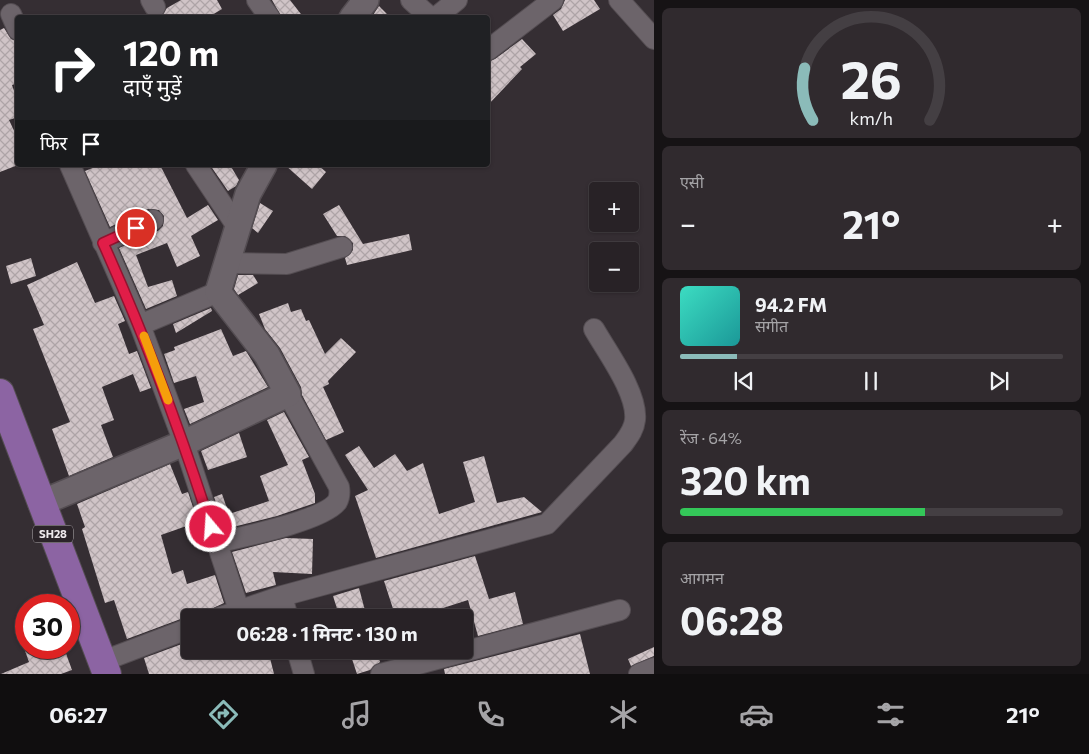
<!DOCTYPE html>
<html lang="hi">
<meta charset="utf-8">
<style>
:root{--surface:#282226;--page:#302a2e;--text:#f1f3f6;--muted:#a5a4a7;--line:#443f43;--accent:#8bbbb9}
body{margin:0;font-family:Commissioner,"Noto Sans Devanagari",sans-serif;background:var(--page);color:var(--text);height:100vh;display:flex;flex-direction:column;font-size:19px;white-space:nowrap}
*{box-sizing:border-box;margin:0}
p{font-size:16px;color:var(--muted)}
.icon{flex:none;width:28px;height:28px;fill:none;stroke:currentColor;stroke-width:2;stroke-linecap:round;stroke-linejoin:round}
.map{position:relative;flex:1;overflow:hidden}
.sheet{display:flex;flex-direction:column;gap:8px;padding:8px;background:#161315;width:435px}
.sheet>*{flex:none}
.banner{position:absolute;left:15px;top:15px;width:475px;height:152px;border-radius:5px;box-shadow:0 1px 4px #0004,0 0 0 1px var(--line);background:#202124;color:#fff;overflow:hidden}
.fabs{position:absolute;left:589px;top:182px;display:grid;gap:10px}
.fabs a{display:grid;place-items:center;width:50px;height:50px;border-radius:5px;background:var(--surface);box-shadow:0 1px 4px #0004,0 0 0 1px var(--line);font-size:25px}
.speed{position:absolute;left:15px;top:594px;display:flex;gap:10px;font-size:25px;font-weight:700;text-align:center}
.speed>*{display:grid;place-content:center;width:65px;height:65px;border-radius:50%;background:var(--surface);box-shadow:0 1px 4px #0004,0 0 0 1px var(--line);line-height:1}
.speed .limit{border:8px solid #d22;background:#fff;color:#111}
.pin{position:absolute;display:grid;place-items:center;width:42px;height:42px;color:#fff;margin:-21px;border:2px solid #fff;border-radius:50%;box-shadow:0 1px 5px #0007}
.me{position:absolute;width:55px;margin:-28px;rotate:342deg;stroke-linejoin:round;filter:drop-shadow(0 0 4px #0008)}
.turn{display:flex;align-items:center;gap:18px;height:105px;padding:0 25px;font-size:22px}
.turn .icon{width:65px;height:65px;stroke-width:2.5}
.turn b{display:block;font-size:35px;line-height:42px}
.then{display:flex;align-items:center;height:48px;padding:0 25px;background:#0003;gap:10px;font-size:19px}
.big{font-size:38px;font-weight:700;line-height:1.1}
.sheet .widget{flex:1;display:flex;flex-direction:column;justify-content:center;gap:8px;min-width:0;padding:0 18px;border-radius:8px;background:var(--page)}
.sheet .dial{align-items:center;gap:0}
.dial svg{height:130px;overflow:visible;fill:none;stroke:var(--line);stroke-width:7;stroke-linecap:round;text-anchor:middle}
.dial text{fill:var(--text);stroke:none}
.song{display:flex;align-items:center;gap:15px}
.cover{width:60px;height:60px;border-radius:8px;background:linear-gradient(135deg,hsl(170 70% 55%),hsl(180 70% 35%))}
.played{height:5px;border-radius:2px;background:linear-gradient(90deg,var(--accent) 15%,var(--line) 15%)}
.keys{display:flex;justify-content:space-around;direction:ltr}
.heat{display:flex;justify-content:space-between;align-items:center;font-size:28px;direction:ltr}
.charge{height:8px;border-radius:4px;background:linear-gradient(90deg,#34c759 64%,var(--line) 0)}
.trip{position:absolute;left:181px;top:609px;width:292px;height:50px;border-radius:5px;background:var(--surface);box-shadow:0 1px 4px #0004,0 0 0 1px var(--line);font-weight:700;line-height:50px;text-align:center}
.tab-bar{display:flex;height:80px;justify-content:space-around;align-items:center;background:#100e0f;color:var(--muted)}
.tab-bar .icon{width:35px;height:35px}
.tab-bar .current{color:var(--accent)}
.tab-bar b{font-size:22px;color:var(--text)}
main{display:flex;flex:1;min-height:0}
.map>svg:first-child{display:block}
</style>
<main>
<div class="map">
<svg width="654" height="674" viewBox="0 0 654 674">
<defs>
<pattern id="building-cross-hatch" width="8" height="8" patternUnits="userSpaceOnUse" patternTransform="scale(1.25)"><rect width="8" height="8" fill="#d0c4c7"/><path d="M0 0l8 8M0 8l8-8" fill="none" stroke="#aea4a7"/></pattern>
</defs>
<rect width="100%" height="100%" fill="#352e33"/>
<path fill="url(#building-cross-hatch)" d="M181 0H217L222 9 207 18H160L167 8Z
M272 0H290L304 18H282Z
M565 0H594L600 9 563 31 553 15 561 9Z
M379 6 391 18H371Z
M4 28 11 39 18 42V83L12 85 18 102V117L9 120 18 139V165L0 172V30Z
M522 39 536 54 520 67 522 69 488 105V62L495 59Z
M100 165H160L187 218 208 205 218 220 191 236 200 256 177 267 167 243 136 255 148 287 172 280 177 296 146 309 119 248 158 231 163 226 164 216 159 210 148 209 110 227 85 171Z
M210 165H230L239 180 236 186 228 191Z
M285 165H318L326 172 312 189Z
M260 203 273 211 258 233 252 228Z
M339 205 363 244 409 234 412 250 347 265 345 258 353 250V243L345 236H337L323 214Z
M31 258 36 276 11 284 6 266Z
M77 262 95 303 114 296 125 321 118 324 129 354 137 351 151 388 140 392 133 374 102 387 114 420 101 425 113 457 69 476 52 429 70 422 33 329 44 325 27 285Z
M238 275H253L258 283 238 295 234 289Z
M288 303 291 312 301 309 306 321 309 320 325 354 341 338 356 352 328 381 329 384 323 387 344 432 326 440 302 395 301 387 280 348 265 329 259 314Z
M211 308 212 311 176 333 173 324Z
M221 329 233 356 246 351 268 387 190 424 184 409 204 402 196 376 174 383 164 354 175 350 174 347Z
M284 412 309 457 302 460 315 494V503L277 516 225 529 214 497 222 494 229 514 269 501 260 476 288 465 267 420Z
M239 433 247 457 208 470 201 451Z
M359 446 374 468 395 454 407 471 423 463 439 514 475 502 463 462 484 456 497 503 524 497 542 512 376 558 355 496 368 490 345 455Z
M170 464 182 494 188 492 198 522 161 535 172 574 183 570 187 584 215 575 224 603 209 610 206 618 186 617 127 639 114 600 105 603 82 529 85 527 77 504Z
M286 538 313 539 312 574 273 572 276 585 246 593 232 552Z
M475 556 489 599 515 592 523 624 478 636 468 600 440 609 442 618H396L384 581Z
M359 588 367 618H340L333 596Z
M580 634 590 674H445L444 669Z
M190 641V650H230L231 656 251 650H268L274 674H149L144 658Z
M654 647V656L631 666 628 659Z
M24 648H64L72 670 61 674H1L29 662Z
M349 650H377L380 662 370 670 357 674Z"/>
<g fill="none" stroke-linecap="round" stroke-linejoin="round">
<defs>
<path id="minor" d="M151 0 155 7
M257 0 270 18
M411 0 431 18
M619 0 654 39
M11 14 18 30
M435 18 457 0
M488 50 553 0
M70 165 140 325 184 443 239 610
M196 165 238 228
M103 243 153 220
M228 263 287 264 342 247
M140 325 218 292
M216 543C242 537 322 521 337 502 340 497 340 493 339 487L288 394
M282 596 288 618
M218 618 282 596 547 524 623 444C628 437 634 430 635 420 638 393 607 352 594 329
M297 650 304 674
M103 661 190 628
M381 674 620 610
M639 674 654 668"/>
<path id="tertiary" d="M352 18 366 0
M41 503 184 443 288 394 267 355 218 292 248 194 264 165"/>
<path id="primary" d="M0 393 107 674"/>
</defs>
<use href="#minor" stroke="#544d52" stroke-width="22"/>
<use href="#tertiary" stroke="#544d52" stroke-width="28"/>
<use href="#primary" stroke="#544d52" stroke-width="30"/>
<use href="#minor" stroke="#6c646a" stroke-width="20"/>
<use href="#tertiary" stroke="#6c646a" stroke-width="25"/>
<use href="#primary" stroke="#8c64a3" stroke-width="28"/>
</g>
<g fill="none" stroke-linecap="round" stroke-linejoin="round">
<defs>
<path id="route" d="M136 228 103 243C145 336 180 430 211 527"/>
</defs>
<use href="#route" stroke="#92132f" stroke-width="12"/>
<use href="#route" stroke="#e11d48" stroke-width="9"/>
<path stroke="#f59e0b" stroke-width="9" d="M144 336 168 400"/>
</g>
<g text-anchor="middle" stroke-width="5" stroke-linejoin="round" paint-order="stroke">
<rect fill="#2b2429" stroke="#b4afb2" stroke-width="1" x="33" y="525.5" width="40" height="17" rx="4"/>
<g font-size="11" font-weight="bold" fill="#efeaed">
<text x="53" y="538">SH28</text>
</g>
</g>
</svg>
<div class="fabs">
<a>+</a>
<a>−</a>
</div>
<div class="speed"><div class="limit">30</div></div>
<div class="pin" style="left:136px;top:228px;background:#d93025"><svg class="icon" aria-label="arrive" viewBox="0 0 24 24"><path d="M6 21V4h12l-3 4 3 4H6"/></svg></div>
<svg class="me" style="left:211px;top:527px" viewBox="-20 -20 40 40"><circle r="17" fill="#e11d48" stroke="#fff" stroke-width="3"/><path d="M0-11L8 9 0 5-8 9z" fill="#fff"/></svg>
<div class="trip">06:28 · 1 मिनट · 130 m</div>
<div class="banner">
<div class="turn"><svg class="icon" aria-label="right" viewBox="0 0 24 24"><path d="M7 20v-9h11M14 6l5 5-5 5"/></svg><div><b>120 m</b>दाएँ मुड़ें</div></div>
<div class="then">फिर<svg class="icon" aria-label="arrive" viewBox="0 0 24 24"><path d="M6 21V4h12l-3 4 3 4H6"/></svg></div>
</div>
</div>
<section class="sheet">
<div class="widget dial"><svg viewBox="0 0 100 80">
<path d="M14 69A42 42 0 1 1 86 69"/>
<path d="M14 69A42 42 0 0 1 9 37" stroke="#8bbbb9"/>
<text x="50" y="56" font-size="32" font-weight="700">26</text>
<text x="50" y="72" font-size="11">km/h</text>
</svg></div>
<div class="widget"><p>एसी</p>
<div class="heat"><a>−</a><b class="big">21°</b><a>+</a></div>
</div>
<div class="widget">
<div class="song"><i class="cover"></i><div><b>94.2 FM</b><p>संगीत</p></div></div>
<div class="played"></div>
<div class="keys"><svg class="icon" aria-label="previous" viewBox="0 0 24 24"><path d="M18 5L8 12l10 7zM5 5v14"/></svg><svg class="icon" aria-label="pause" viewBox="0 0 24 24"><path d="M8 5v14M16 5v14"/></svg><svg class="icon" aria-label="next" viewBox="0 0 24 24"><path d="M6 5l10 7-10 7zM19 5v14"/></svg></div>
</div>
<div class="widget"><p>रेंज · 64%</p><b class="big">320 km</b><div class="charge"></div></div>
<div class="widget"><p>आगमन</p><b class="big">06:28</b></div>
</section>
</main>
<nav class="tab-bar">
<b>06:27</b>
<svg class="icon current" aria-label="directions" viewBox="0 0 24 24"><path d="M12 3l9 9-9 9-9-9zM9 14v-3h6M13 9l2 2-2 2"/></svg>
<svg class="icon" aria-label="music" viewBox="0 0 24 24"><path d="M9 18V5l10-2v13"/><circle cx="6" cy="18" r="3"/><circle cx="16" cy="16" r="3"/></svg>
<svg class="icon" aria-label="phone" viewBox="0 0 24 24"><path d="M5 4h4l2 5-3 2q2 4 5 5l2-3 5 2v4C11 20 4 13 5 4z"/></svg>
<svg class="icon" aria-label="climate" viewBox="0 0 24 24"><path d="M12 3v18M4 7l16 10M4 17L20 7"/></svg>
<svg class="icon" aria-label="car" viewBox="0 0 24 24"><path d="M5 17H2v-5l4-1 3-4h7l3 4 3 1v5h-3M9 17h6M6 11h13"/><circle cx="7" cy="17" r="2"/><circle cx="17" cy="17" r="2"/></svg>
<svg class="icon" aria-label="filters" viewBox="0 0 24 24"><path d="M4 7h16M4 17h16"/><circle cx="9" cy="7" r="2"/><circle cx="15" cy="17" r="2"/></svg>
<b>21°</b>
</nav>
